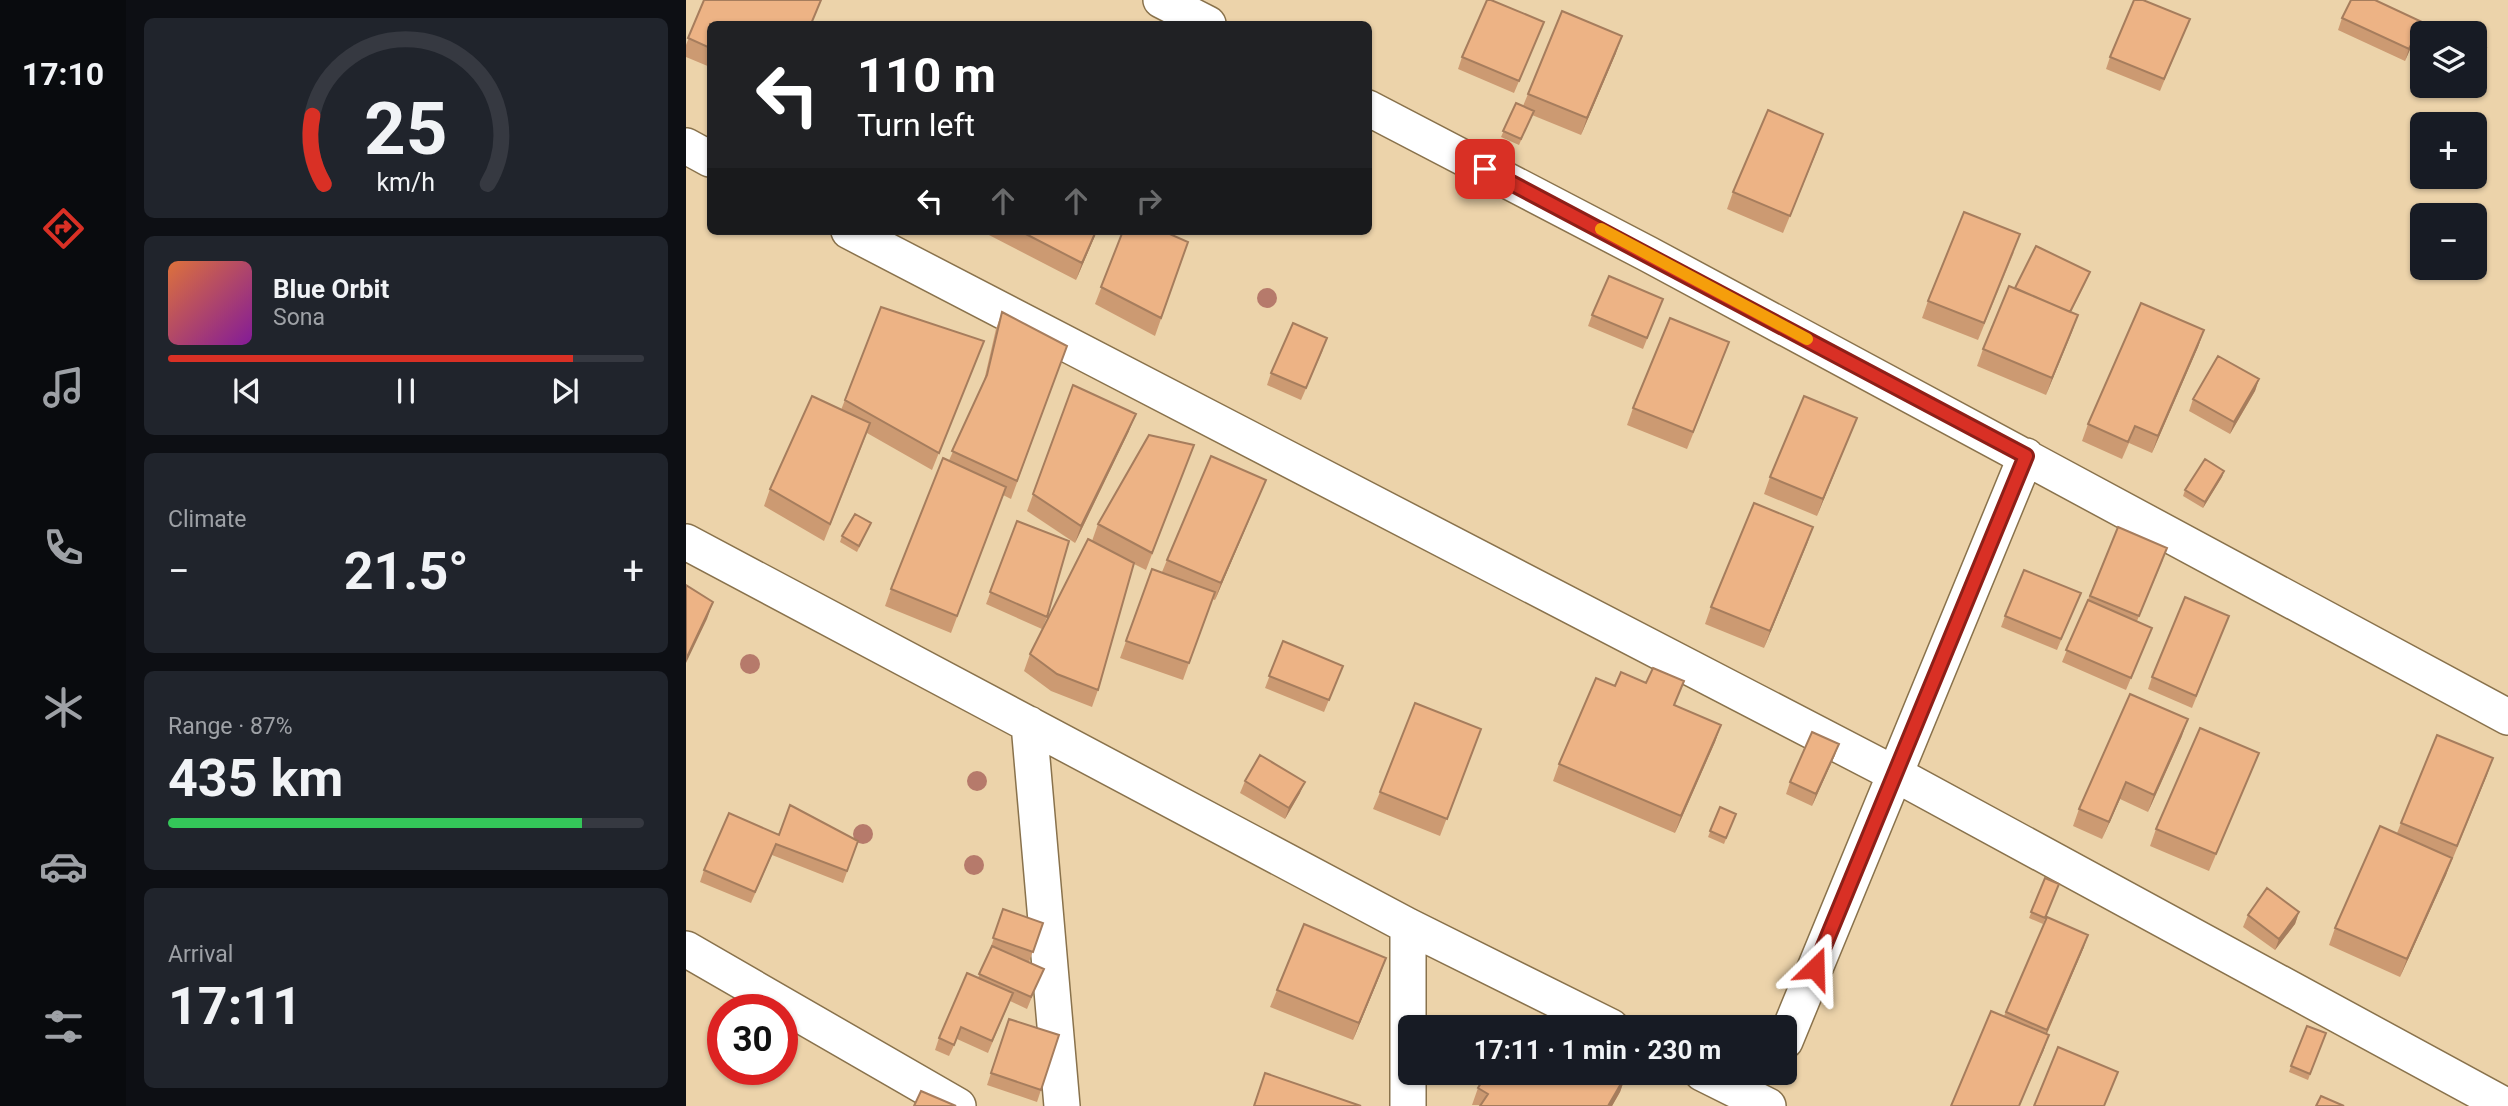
<!DOCTYPE html>
<meta charset="utf-8">
<style>
:root{--surface:#171b24;--page:#20242c;--text:#f1f3f6;--muted:#9ea1a6;--line:#363941;--accent:#d93025}
body{margin:0;font-family:Roboto,sans-serif;background:var(--page);color:var(--text);height:100vh;display:flex;flex-direction:column;font-size:26px;white-space:nowrap}
*{box-sizing:border-box;margin:0}
p{font-size:23px;color:var(--muted)}
.icon{flex:none;width:38px;height:38px;fill:none;stroke:currentColor;stroke-width:2;stroke-linecap:round;stroke-linejoin:round}
.map{position:relative;flex:1;overflow:hidden}
.details{display:flex;flex-direction:column;gap:18px;padding:18px;background:#0d0f14;width:560px}
.details>*{flex:none}
.banner{position:absolute;left:21px;top:21px;width:665px;height:214px;border-radius:10px;box-shadow:0 2px 5px #0004;background:#202124;color:#fff;overflow:hidden}
.fabs{position:absolute;left:1724px;top:21px;display:grid;gap:14px}
.fabs a{display:grid;place-items:center;width:77px;height:77px;border-radius:10px;background:var(--surface);box-shadow:0 2px 5px #0004;font-size:35px}
.speed{position:absolute;left:21px;top:994px;display:flex;gap:14px;font-size:35px;font-weight:700;text-align:center}
.speed>*{display:grid;place-content:center;width:91px;height:91px;border-radius:50%;background:var(--surface);box-shadow:0 2px 5px #0004;line-height:1}
.speed .limit{border:10px solid #d22;background:#fff;color:#111}
.pin{position:absolute;display:grid;place-items:center;width:60px;height:60px;color:#fff;margin:-30px;border-radius:14px;box-shadow:0 4px 10px #0006}
.me{position:absolute;width:77px;margin:-38px;rotate:22deg;stroke-linejoin:round;filter:drop-shadow(0 0 5px #0008)}
.turn{display:flex;align-items:center;gap:24px;height:147px;padding:0 35px;font-size:32px}
.turn .icon{width:91px;height:91px;stroke-width:2.5}
.turn b{display:block;font-size:49px;line-height:60px}
.lanes{display:flex;align-items:center;height:66px;padding:0 35px;background:#0003;justify-content:center;gap:35px;direction:ltr}
.lanes .off{opacity:.35}
.big{font-size:52px;font-weight:700;line-height:1.1}
.details .tile{flex:1;display:flex;flex-direction:column;justify-content:center;gap:10px;min-width:0;padding:0 24px;border-radius:10px;background:var(--page)}
.details .dial{align-items:center;gap:0}
.dial svg{height:182px;overflow:visible;fill:none;stroke:var(--line);stroke-width:7;stroke-linecap:round;text-anchor:middle}
.dial text{fill:var(--text);stroke:none}
.song{display:flex;align-items:center;gap:21px}
.cover{width:84px;height:84px;border-radius:10px;background:linear-gradient(135deg,hsl(20 70% 55%),hsl(290 70% 35%))}
.played{height:7px;border-radius:4px;background:linear-gradient(90deg,var(--accent) 85%,var(--line) 85%)}
.keys{display:flex;justify-content:space-around;direction:ltr}
.heat{display:flex;justify-content:space-between;align-items:center;font-size:38px;direction:ltr}
.charge{height:10px;border-radius:5px;background:linear-gradient(90deg,#34c759 87%,var(--line) 0)}
.trip{position:absolute;left:712px;top:1015px;width:399px;height:70px;border-radius:10px;background:var(--surface);box-shadow:0 2px 5px #0004;font-weight:700;line-height:70px;text-align:center}
main{display:flex;flex:1;min-height:0}
.tabs{display:flex;flex-direction:column;width:126px;justify-content:space-around;align-items:center;background:#090b0e;color:var(--muted)}
.tabs .icon{width:49px;height:49px}
.tabs .current{color:var(--accent)}
.tabs b{font-size:32px;color:var(--text)}
.map>svg:first-child{display:block}
</style>
<main>
<nav class="tabs">
<b>17:10</b>
<svg class="icon current" aria-label="directions" viewBox="0 0 24 24"><path d="M12 3l9 9-9 9-9-9zM9 14v-3h6M13 9l2 2-2 2"/></svg>
<svg class="icon" aria-label="music" viewBox="0 0 24 24"><path d="M9 18V5l10-2v13"/><circle cx="6" cy="18" r="3"/><circle cx="16" cy="16" r="3"/></svg>
<svg class="icon" aria-label="phone" viewBox="0 0 24 24"><path d="M5 4h4l2 5-3 2q2 4 5 5l2-3 5 2v4C11 20 4 13 5 4z"/></svg>
<svg class="icon" aria-label="climate" viewBox="0 0 24 24"><path d="M12 3v18M4 7l16 10M4 17L20 7"/></svg>
<svg class="icon" aria-label="car" viewBox="0 0 24 24"><path d="M5 17H2v-5l4-1 3-4h7l3 4 3 1v5h-3M9 17h6M6 11h13"/><circle cx="7" cy="17" r="2"/><circle cx="17" cy="17" r="2"/></svg>
<svg class="icon" aria-label="filters" viewBox="0 0 24 24"><path d="M4 7h16M4 17h16"/><circle cx="9" cy="7" r="2"/><circle cx="15" cy="17" r="2"/></svg>
</nav>
<section class="details">
<div class="tile dial"><svg viewBox="0 0 100 80">
<path d="M14 69A42 42 0 1 1 86 69"/>
<path d="M14 69A42 42 0 0 1 9 39" stroke="#d93025"/>
<text x="50" y="56" font-size="32" font-weight="700">25</text>
<text x="50" y="72" font-size="11">km/h</text>
</svg></div>
<div class="tile">
<div class="song"><i class="cover"></i><div><b>Blue Orbit</b><p>Sona</p></div></div>
<div class="played"></div>
<div class="keys"><svg class="icon" aria-label="previous" viewBox="0 0 24 24"><path d="M18 5L8 12l10 7zM5 5v14"/></svg><svg class="icon" aria-label="pause" viewBox="0 0 24 24"><path d="M8 5v14M16 5v14"/></svg><svg class="icon" aria-label="next" viewBox="0 0 24 24"><path d="M6 5l10 7-10 7zM19 5v14"/></svg></div>
</div>
<div class="tile"><p>Climate</p>
<div class="heat"><a>−</a><b class="big">21.5°</b><a>+</a></div>
</div>
<div class="tile"><p>Range · 87%</p><b class="big">435 km</b><div class="charge"></div></div>
<div class="tile"><p>Arrival</p><b class="big">17:11</b></div>
</section>
<div class="map">
<svg width="1822" height="1106" viewBox="0 0 1822 1106">
<rect width="100%" height="100%" fill="#ecd3aa"/>
<g fill="none" stroke-linecap="round" stroke-linejoin="round">
<defs>
<path id="street" d="M475 0 522 24
M682 108 962 254 1822 717
M0 146 24 159
M163 231 1209 774 1820 1106
M0 542 722 926 925 1027
M343 724 376 1106
M0 949 272 1106
M1099 1041 1340 456
M1016 1073 1082 1106
M722 1106V926"/>
</defs>
<use href="#street" stroke="#89724c" stroke-width="38"/>
<use href="#street" stroke="#fff" stroke-width="35"/>
</g>
<g fill="#b67a6b">
<circle cx="581" cy="298" r="10"/>
<circle cx="64" cy="664" r="10"/>
<circle cx="291" cy="781" r="10"/>
<circle cx="177" cy="834" r="10"/>
<circle cx="288" cy="865" r="10"/>
</g>
<path fill="#cc9a72" d="M18 0 24 24V67L0 57V45Z
M1656 18 1731 33 1719 61 1652 30Z
M1504 19 1474 91 1420 69 1424 57Z
M858 22 828 93 772 69 776 57Z
M930 53 895 135 846 115 833 145 815 137 830 103 837 106 842 94Z
M1762 86H1785L1781 94Z
M1137 134 1097 233 1041 209 1047 192Z
M302 231H411L390 280 301 234Z
M437 231 502 242 469 336 409 304Z
M1328 252 1292 340 1236 318 1242 301Z
M1404 272 1399 284 1385 312 1392 315 1360 395 1291 366 1297 349 1329 289Z
M977 299 957 349 902 326 906 315Z
M195 307 298 341 246 470 181 433 138 541 78 506 84 489 155 410Z
M316 312 381 346 325 499 317 495 265 633 199 606 205 589 297 385 310 329Z
M1518 330 1512 347 1466 453 1443 443 1436 459 1396 441 1402 424Z
M637 350 615 400 581 385 585 373Z
M1037 359 1001 449 941 425 947 408Z
M1573 379 1569 391 1544 434 1503 411 1507 399Z
M387 385 443 431 389 543 341 511Z
M1164 435 1131 516 1078 494 1084 477Z
M508 445 460 570 448 564 412 690 406 707 365 691 338 671 344 654 406 541 412 524Z
M1538 471 1536 477 1517 508 1497 496 1499 490Z
M573 497 529 600 526 599 497 680 434 658 466 569 476 572 481 560Z
M331 521 361 617 356 629 300 604Z
M185 523 171 552 154 542 156 536Z
M1127 527 1078 648 1019 624 1025 607Z
M1432 527 1477 560 1451 621 1466 628 1440 690 1376 662Z
M1390 604 1371 650 1315 627 1319 616Z
M1543 616 1506 708 1462 689 1466 677Z
M597 641 657 666 638 712 579 688Z
M929 686 989 706 1035 725 1029 742 989 833 867 781 873 764Z
M795 729 754 836 687 809 694 792Z
M1496 736 1462 812 1434 799 1416 839 1387 826 1393 809Z
M1573 753 1566 770 1523 871 1464 846 1470 829Z
M1149 755 1126 806 1100 794 1104 782Z
M1801 775 1760 875 1714 977 1643 945 1649 928 1711 833 1715 823Z
M559 781 614 793 599 819 554 793Z
M1034 807 1050 814 1038 844 1022 837Z
M93 835 172 841 157 883 86 855 65 903 14 882 18 870Z
M1359 878 1373 884 1357 924 1343 918Z
M317 909 357 923 343 962 353 980 341 1009 324 1001 302 1053 271 1039 263 1056 249 1050 253 1038 292 978 304 950Z
M1613 912 1609 924 1589 950 1557 927 1562 915Z
M1361 917 1398 947 1361 1034 1363 1035 1357 1052 1318 1016Z
M694 975 667 1040 584 1007 591 990Z
M323 1019 373 1035 351 1102 301 1085Z
M1640 1033 1622 1080 1603 1072 1605 1066Z
M907 1075H940L934 1092 926 1106 786 1105 792 1088Z"/>
<path fill="#a67d5d" d="M1736 22 1731 33 1719 61 1723 49Z
M936 36 930 53 895 135 901 118Z
M1137 134 1131 151 1097 233 1104 216Z
M410 231H411L390 280 396 263Z
M1392 315 1386 332 1360 395 1366 378Z
M1518 330 1512 347 1466 453 1472 436Z
M1573 379 1569 391 1544 434 1548 422Z
M450 414 443 431 389 543 395 526Z
M1171 418 1164 435 1131 516 1137 499Z
M1538 471 1536 477 1517 508 1519 502Z
M580 480 573 497 529 600 535 583Z
M1127 527 1121 544 1078 648 1084 631Z
M27 602 21 619 0 663V659Z
M1502 719 1496 736 1462 812 1468 795Z
M1035 725 1029 742 989 833 995 816Z
M1153 744 1149 755 1126 806 1130 794Z
M1807 758 1801 775 1764 863 1771 846Z
M619 782 614 793 599 819 603 808Z
M1440 782 1434 799 1416 839 1423 822Z
M1766 858 1760 875 1714 977 1721 959Z
M1613 912 1609 924 1589 950 1593 939Z
M1402 935 1398 947 1357 1042 1361 1030Z
M700 958 694 975 667 1040 673 1023Z
M1363 1035 1357 1052 1333 1106Z
M940 1075 934 1092 926 1106H922Z"/>
<path fill="#edb385" stroke="#a67d5d" stroke-width="2" d="M18 0H135L125 24H24V48L2 38Z
M801 0H805L858 22 833 81 776 57Z
M1448 0H1457L1504 19 1478 79 1424 57Z
M1665 0H1689L1736 22 1723 49 1656 18Z
M876 11 936 36 901 118 842 94Z
M1788 43 1800 48 1788 75Z
M830 103 848 111 835 139 817 131Z
M1082 110 1137 134 1104 216 1047 192Z
M1278 212 1334 234 1298 323 1242 301Z
M334 231H410L396 263Z
M437 231H477L502 242 475 318 415 287Z
M1350 246 1404 272 1384 312 1329 288Z
M923 276 977 299 961 338 906 315Z
M1323 286 1392 315 1366 378 1297 349Z
M1455 303 1518 330 1472 436 1449 426 1442 442 1402 424Z
M195 307 298 341 253 453 159 400Z
M316 312 381 346 331 481 266 451 301 375Z
M984 318 1043 342 1007 432 947 408Z
M607 323 641 338 620 388 585 373Z
M1532 356 1573 379 1548 422 1507 399Z
M387 385 450 414 395 526 347 494Z
M126 396 184 423 144 524 84 489Z
M1118 396 1171 418 1137 499 1084 477Z
M463 435 508 445 466 553 412 524Z
M525 456 580 480 535 583 481 560Z
M257 458 320 487 271 616 205 589Z
M1519 459 1538 471 1519 502 1499 490Z
M1068 503 1127 527 1084 631 1025 607Z
M169 514 185 523 173 546 156 536Z
M331 521 383 541 361 617 304 592Z
M1432 527 1481 548 1453 616 1404 596Z
M402 539 448 563 412 690 371 674 344 654Z
M466 569 529 592 503 663 440 641Z
M1338 570 1395 593 1375 639 1319 616Z
M0 585 27 602 0 659Z
M1499 597 1543 616 1510 696 1466 677Z
M1402 600 1466 628 1445 678 1380 650Z
M597 641 657 666 643 700 583 676Z
M967 668 998 681 988 705 1035 725 995 816 873 764 910 678 929 686 935 672 960 683Z
M1444 694 1502 719 1468 795 1440 782 1423 822 1393 809Z
M729 703 795 729 761 819 694 792Z
M1514 728 1573 753 1530 854 1470 829Z
M1126 732 1153 744 1130 794 1104 782Z
M1751 735 1807 758 1771 846 1715 823Z
M574 755 619 782 603 808 559 781Z
M104 805 172 841 161 871 90 844 69 892 18 870 43 813 93 835Z
M1034 807 1050 814 1040 838 1024 831Z
M1694 826 1766 858 1721 959 1649 928Z
M1359 878 1373 884 1359 918 1345 912Z
M1581 888 1613 912 1593 939 1562 915Z
M317 909 357 923 347 952 307 938Z
M1361 917 1402 935 1361 1030 1320 1012Z
M618 924 700 958 673 1023 591 990Z
M306 946 358 969 345 997 293 974Z
M281 973 327 993 306 1041 275 1027 268 1045 253 1038Z
M1305 1011 1363 1035 1333 1106H1265Z
M323 1019 373 1035 355 1090 305 1073Z
M1621 1026 1640 1033 1624 1074 1605 1066Z
M1372 1047 1432 1072 1418 1106H1348Z
M579 1073 675 1106H568Z
M801 1073H903L907 1075 908 1073H937L940 1075 922 1106H794L802 1094 792 1088Z
M235 1091 270 1106H228Z
M1635 1096 1658 1106H1630Z"/>
<g fill="none" stroke-linecap="round" stroke-linejoin="round">
<defs>
<path id="route" d="M799 169 1340 456 1129 968"/>
</defs>
<use href="#route" stroke="#8d1f18" stroke-width="18"/>
<use href="#route" stroke="#d93025" stroke-width="12"/>
<path stroke="#f59e0b" stroke-width="12" d="M915 229 1121 339"/>
</g>
</svg>
<div class="fabs">
<a><svg class="icon" aria-label="layers" viewBox="0 0 24 24"><path d="M12 4l9 5-9 5-9-5zM3 14l9 5 9-5"/></svg></a>
<a>+</a>
<a>−</a>
</div>
<div class="speed"><div class="limit">30</div></div>
<div class="pin" style="left:799px;top:169px;background:#d93025"><svg class="icon" aria-label="arrive" viewBox="0 0 24 24"><path d="M6 21V4h12l-3 4 3 4H6"/></svg></div>
<svg class="me" style="left:1129px;top:968px" viewBox="-20 -20 40 40"><path d="M0-17L14 15 0 8-14 15z" fill="#d93025" stroke="#fff" stroke-width="4"/></svg>
<div class="trip">17:11 · 1 min · 230 m</div>
<div class="banner">
<div class="turn"><svg class="icon" aria-label="left" viewBox="0 0 24 24"><path d="M17 20v-9H6M10 6l-5 5 5 5"/></svg><div><b>110 m</b>Turn left</div></div>
<div class="lanes"><svg class="icon" aria-label="left" viewBox="0 0 24 24"><path d="M17 20v-9H6M10 6l-5 5 5 5"/></svg><svg class="icon off" aria-label="ahead" viewBox="0 0 24 24"><path d="M12 20V5M6 11l6-6 6 6"/></svg><svg class="icon off" aria-label="ahead" viewBox="0 0 24 24"><path d="M12 20V5M6 11l6-6 6 6"/></svg><svg class="icon off" aria-label="right" viewBox="0 0 24 24"><path d="M7 20v-9h11M14 6l5 5-5 5"/></svg></div>
</div>
</div>
</main>
